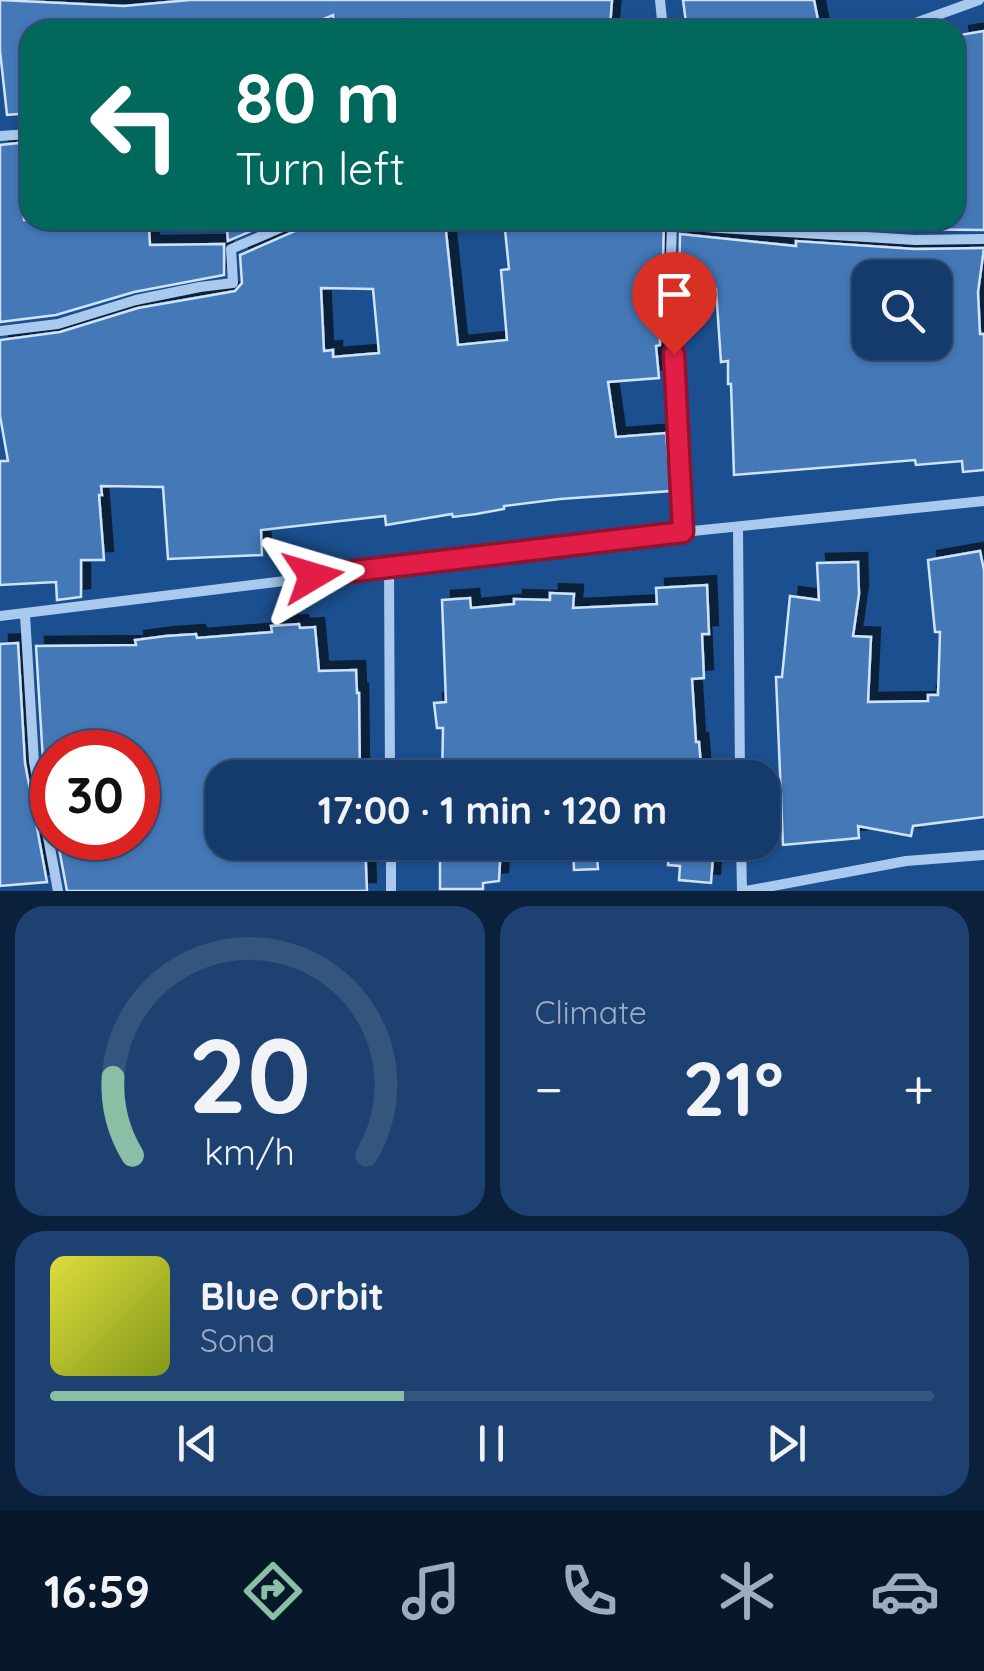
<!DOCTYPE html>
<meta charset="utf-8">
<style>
:root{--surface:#143b6b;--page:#1d4271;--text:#f1f3f6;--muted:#9dadc1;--line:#33557e;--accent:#8abfa5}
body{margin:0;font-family:Quicksand,sans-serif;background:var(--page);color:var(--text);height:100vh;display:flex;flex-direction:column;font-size:38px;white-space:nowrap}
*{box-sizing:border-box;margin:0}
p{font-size:32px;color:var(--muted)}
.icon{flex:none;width:55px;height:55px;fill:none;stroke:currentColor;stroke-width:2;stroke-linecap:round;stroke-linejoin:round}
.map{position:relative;height:891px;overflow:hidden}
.sheet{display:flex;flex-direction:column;gap:15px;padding:15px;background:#0b203b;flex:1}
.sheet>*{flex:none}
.banner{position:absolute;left:20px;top:20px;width:945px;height:210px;border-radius:30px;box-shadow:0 2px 8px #0004,0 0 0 2px var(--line);background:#00695c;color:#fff;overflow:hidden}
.controls{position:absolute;left:852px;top:260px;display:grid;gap:20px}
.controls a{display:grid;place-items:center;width:100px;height:100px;border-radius:20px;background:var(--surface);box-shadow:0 2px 8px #0004,0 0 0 2px var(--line);font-size:50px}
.speed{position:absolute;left:30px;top:730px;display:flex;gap:20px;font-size:50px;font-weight:700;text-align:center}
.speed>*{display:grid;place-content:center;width:130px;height:130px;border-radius:50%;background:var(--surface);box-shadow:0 2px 8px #0004,0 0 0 2px var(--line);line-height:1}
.speed .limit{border:15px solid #d22;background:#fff;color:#111}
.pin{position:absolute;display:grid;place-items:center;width:85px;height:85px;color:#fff;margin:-102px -42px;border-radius:50% 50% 50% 0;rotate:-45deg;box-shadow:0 0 10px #0007}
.pin .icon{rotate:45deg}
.me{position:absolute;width:110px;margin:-55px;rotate:83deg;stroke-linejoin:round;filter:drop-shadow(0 0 8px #0008)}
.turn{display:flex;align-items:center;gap:35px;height:210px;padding:0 50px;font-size:45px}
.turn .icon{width:130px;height:130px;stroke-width:2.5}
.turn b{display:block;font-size:70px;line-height:85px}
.big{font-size:75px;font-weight:800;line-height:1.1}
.sheet .tile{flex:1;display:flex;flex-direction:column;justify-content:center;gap:15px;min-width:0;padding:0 35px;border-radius:30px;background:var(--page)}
.sheet .dial{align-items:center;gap:0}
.dial svg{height:260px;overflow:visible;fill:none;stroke:var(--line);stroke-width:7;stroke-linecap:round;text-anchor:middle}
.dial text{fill:var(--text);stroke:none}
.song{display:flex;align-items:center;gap:30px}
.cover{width:120px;height:120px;border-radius:15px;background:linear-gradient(135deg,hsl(60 70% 55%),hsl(70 70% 35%))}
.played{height:10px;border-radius:5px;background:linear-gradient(90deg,var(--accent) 40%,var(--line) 40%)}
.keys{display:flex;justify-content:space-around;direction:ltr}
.heat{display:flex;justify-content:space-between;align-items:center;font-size:55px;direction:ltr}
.sheet .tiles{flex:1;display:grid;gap:15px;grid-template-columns:1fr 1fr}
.tile:last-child{grid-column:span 2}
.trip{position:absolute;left:205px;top:760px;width:575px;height:100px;border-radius:30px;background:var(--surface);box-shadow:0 2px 8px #0004,0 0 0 2px var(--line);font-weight:800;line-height:100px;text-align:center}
.tabs{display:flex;height:160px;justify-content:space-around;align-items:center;background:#08182b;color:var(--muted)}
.tabs .icon{width:70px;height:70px}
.tabs .selected{color:var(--accent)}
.tabs b{font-size:45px;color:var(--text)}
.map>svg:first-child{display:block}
</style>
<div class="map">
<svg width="984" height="891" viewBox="0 0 984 891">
<defs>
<filter id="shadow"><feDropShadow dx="9" dy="-9" stdDeviation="0" flood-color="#0009"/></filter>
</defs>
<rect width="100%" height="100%" fill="#1b4f8f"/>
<path fill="#4478b7" stroke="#cfe3fa" stroke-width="2.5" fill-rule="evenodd" filter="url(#shadow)" d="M0 0 124 6 190 0H612L610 27 572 25V29L536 25V30H475L476 24 408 19 409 30H334L333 15 297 30H241L239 25 185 30V25L119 30H30V113L7 115 0 51Z
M683 0H814L820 30H687Z
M984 31V230L886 229 885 220H955V60L964 59 960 35Z
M19 143 24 220H142V228H149L150 245 224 244V275L134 292 56 315 0 322V145Z
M226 220H277L228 241Z
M308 220H381L409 225 445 222 458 345 507 340 501 270 509 269 504 220H531V223L664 220 662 300 659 301 660 345 656 346 659 378 608 382 616 437 666 433 671 491 560 499 504 506V509L476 514 453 517 452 514 386 525 385 516 261 530 262 555 168 559 163 487 101 486 102 495H99L104 560H81V597L57 600 56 582 0 585V461H8L0 416V340L60 332 138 308 235 291 242 283 240 255 302 228ZM321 288 373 289 379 353 333 357V350L324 351Z
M680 234 796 246V241L915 249 984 248 978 292 980 334H984V470L963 472 962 461 916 465 915 460 734 475 731 384H728V361L721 362 716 289 679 297ZM870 278H935V342H870Z
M980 551 984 570V817L913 826 911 836 858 826 859 838 783 845 776 677H782L790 596 819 600 817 563 858 562 859 594 853 636 871 637 868 702 928 701V695H938L940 632H935L928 560Z
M707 585 709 634H702L704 678 692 679 696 742H699L702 778H613L612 772 558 778H442L443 728H437L434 703 446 702 442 600 470 598 471 608 514 604V599L550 600V593L574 594 573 608 657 604 656 588Z
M299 624 300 628 315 627 319 671 356 670 357 693H359L360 778H222V842H365L367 891H67L57 838H138V752H52V814L43 761 36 646 136 645 135 640 166 636 196 634 197 638 272 632 271 626Z
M18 643 25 763 47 882 0 886V644Z
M440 842H501L499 881 483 883V889H440Z
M573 842H596L598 869 574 870Z
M670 842H714L711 883 679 880 680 866 668 865Z"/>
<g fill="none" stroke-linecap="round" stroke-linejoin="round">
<path stroke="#a9c9ee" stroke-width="10" d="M660 0 663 30
M896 30 979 0
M0 136 30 134
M672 223 670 284 683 532
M672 225 915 240 984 239
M0 331 58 324 136 300 200 287 233 283 231 249 299 220
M738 527 740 778
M389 567 390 778
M25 615 34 762 58 891
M0 616 683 532 984 501
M391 842V891
M741 842 742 891
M746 891 906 861 984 855"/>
</g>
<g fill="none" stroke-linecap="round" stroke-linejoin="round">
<defs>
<path id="route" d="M313 576 683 532 674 354"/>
</defs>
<use href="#route" stroke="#92132f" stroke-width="25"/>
<use href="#route" stroke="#e11d48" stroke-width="18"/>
</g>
</svg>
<div class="controls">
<a><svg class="icon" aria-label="search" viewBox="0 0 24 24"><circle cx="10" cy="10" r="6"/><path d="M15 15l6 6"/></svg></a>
</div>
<div class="speed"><div class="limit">30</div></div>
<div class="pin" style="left:674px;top:354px;background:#d93025"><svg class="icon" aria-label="arrive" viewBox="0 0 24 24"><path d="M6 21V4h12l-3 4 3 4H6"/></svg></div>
<svg class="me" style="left:313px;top:576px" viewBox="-20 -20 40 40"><path d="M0-17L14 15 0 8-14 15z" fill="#e11d48" stroke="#fff" stroke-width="4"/></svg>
<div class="trip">17:00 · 1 min · 120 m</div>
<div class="banner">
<div class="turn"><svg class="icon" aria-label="left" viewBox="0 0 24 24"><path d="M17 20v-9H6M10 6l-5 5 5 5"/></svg><div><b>80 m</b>Turn left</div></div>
</div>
</div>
<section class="sheet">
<div class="tiles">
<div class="tile dial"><svg viewBox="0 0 100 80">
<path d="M14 69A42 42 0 1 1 86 69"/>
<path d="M14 69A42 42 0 0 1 8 45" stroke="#8abfa5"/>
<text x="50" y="56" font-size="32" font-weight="700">20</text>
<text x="50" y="72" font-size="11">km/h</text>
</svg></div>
<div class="tile"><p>Climate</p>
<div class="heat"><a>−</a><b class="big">21°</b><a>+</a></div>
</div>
<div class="tile">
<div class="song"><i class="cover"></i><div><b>Blue Orbit</b><p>Sona</p></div></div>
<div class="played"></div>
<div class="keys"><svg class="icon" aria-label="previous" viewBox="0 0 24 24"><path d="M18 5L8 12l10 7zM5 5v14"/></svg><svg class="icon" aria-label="pause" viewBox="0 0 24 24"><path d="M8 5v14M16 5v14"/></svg><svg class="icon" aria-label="next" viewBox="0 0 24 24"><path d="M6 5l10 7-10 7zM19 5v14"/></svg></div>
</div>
</div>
</section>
<nav class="tabs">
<b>16:59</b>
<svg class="icon selected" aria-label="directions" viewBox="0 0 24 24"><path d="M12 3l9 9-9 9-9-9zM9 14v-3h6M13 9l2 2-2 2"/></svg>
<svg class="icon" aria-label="music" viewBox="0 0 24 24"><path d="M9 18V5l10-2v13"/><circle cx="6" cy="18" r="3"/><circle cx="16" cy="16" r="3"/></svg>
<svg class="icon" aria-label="phone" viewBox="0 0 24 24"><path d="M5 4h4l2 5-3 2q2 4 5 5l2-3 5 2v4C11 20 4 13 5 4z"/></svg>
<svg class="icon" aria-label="climate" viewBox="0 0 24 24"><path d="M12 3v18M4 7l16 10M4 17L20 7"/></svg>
<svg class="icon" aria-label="car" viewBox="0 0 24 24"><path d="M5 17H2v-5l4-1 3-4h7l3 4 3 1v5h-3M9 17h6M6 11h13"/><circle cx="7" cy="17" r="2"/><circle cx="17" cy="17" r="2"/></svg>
</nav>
